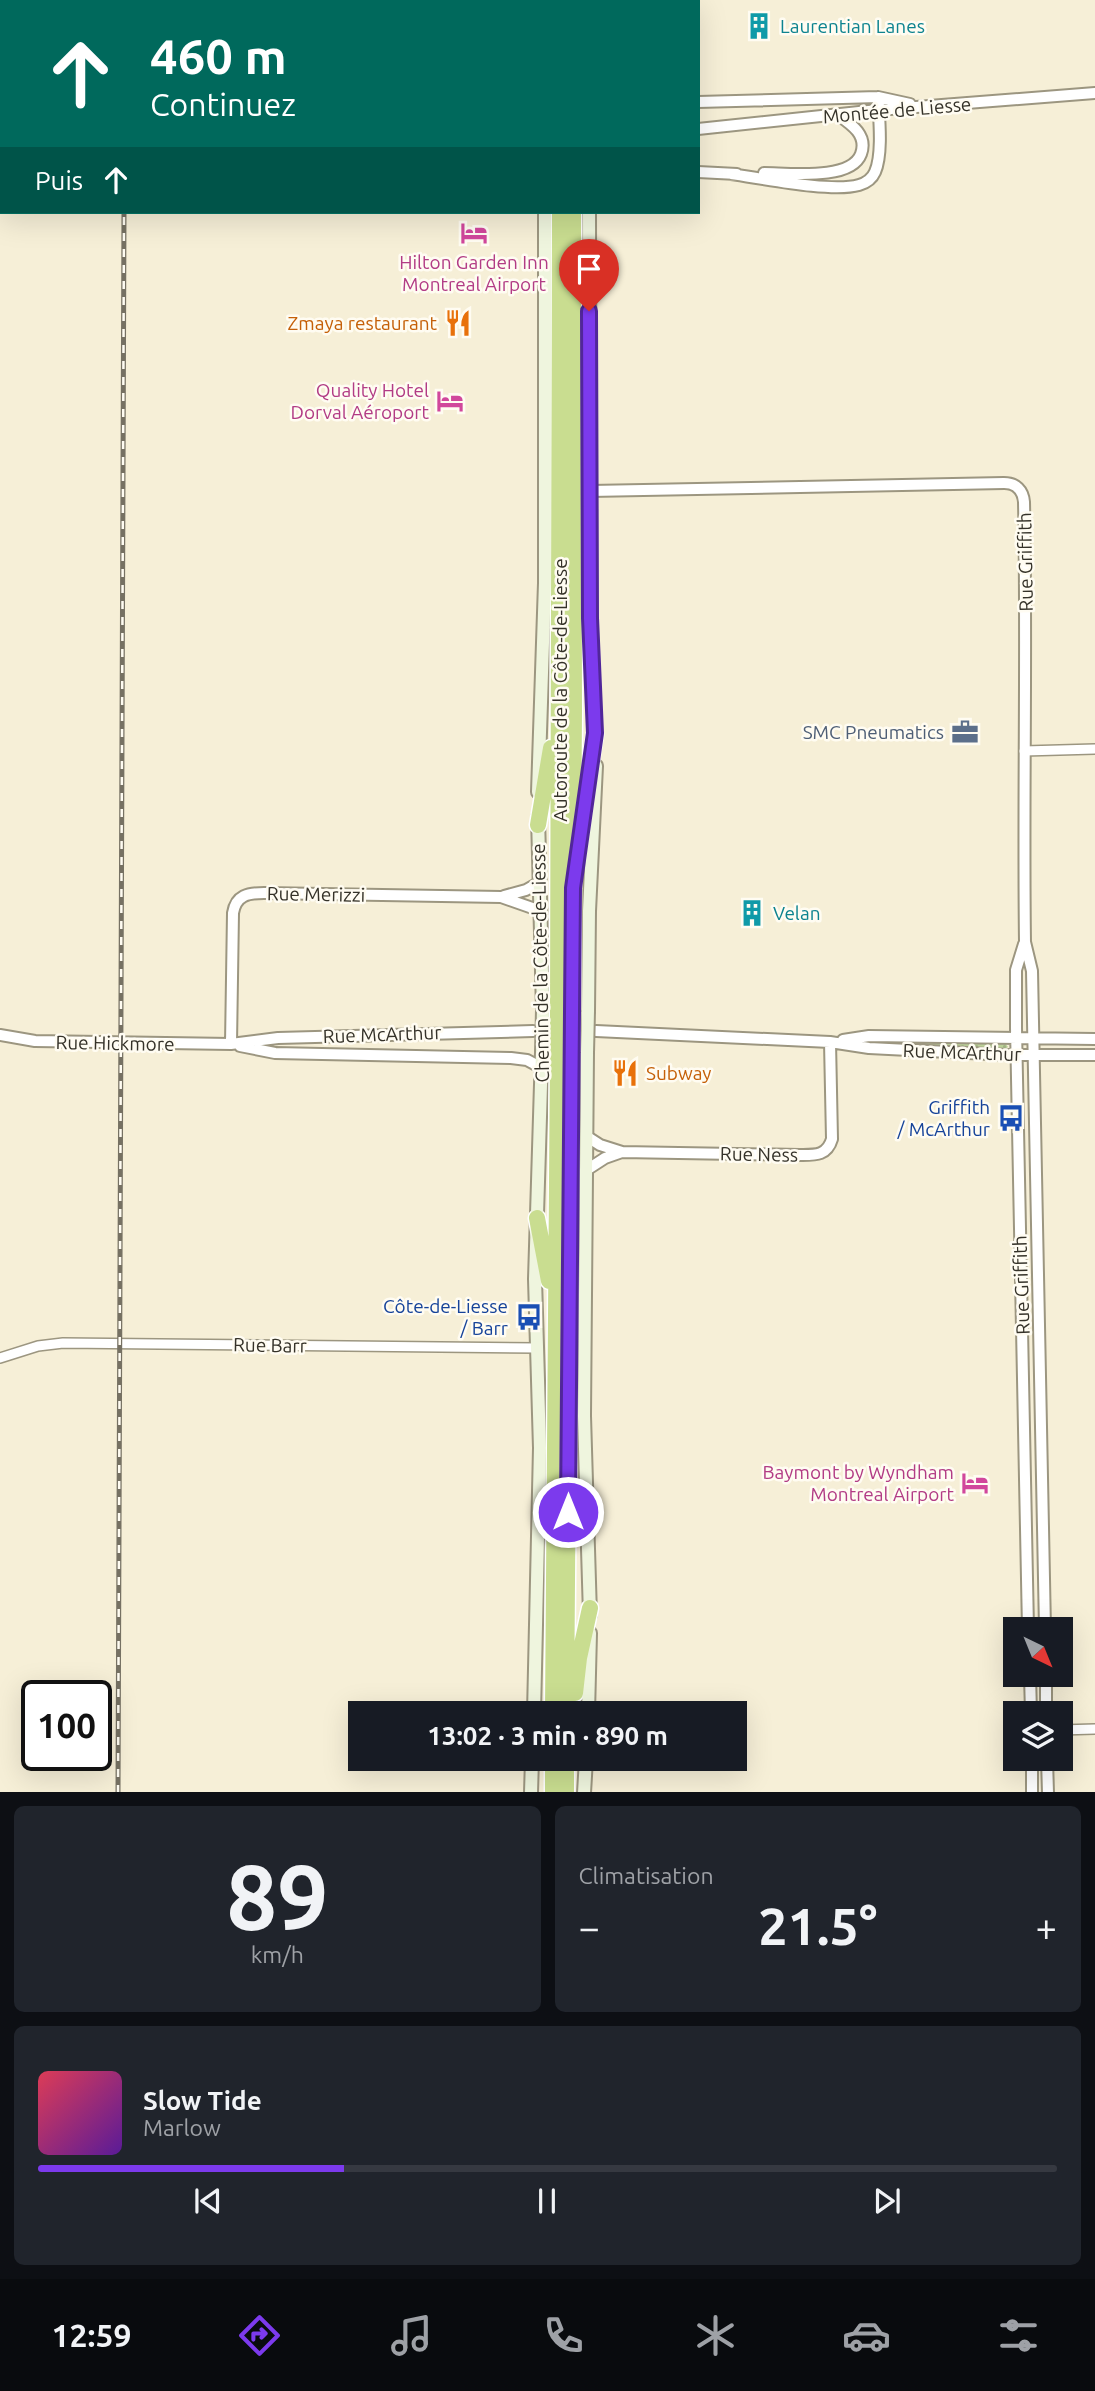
<!DOCTYPE html>
<html lang="fr">
<meta charset="utf-8">
<style>
:root{--surface:#171b24;--page:#20242c;--text:#f1f3f6;--muted:#9ea1a6;--line:#363941;--accent:#7c3aed}
body{margin:0;font-family:Ubuntu,sans-serif;background:var(--page);color:var(--text);height:100vh;display:flex;flex-direction:column;font-size:26px;white-space:nowrap}
*{box-sizing:border-box;margin:0}
p{font-size:23px;color:var(--muted)}
.icon{flex:none;width:38px;height:38px;fill:none;stroke:currentColor;stroke-width:2;stroke-linecap:round;stroke-linejoin:round}
.map{position:relative;height:1792px;overflow:hidden}
.drawer{display:flex;flex-direction:column;gap:14px;padding:14px;background:#0d0f14;flex:1}
.drawer>*{flex:none}
.top-card{position:absolute;left:0px;top:0px;width:700px;height:214px;box-shadow:0 7px 28px #0002;background:#00695c;color:#fff;overflow:hidden}
.needle{width:46px;rotate:137deg}
.controls{position:absolute;left:1003px;top:1617px;display:grid;gap:14px}
.controls a{display:grid;place-items:center;width:70px;height:70px;border-radius:0px;background:var(--surface);box-shadow:0 7px 28px #0002;font-size:35px}
.speed{position:absolute;left:21px;top:1680px;display:flex;gap:14px;font-size:35px;font-weight:700;text-align:center}
.speed>*{display:grid;place-content:center;width:91px;height:91px;border-radius:50%;background:var(--surface);box-shadow:0 7px 28px #0002;line-height:1}
.speed .limit{border:4px solid #111;border-radius:10px;background:#fff;color:#111}
.pin{position:absolute;display:grid;place-items:center;width:60px;height:60px;color:#fff;margin:-72px -30px;border-radius:50% 50% 50% 0;rotate:-45deg;box-shadow:0 0 7px #0007}
.pin .icon{rotate:45deg}
.me{position:absolute;width:77px;margin:-38px;rotate:0deg;stroke-linejoin:round;filter:drop-shadow(0 0 5px #0008)}
.turn{display:flex;align-items:center;gap:24px;height:147px;padding:0 35px;font-size:32px}
.turn .icon{width:91px;height:91px;stroke-width:2.5}
.turn b{display:block;font-size:49px;line-height:60px}
.then{display:flex;align-items:center;height:66px;padding:0 35px;background:#0003;gap:14px;font-size:26px}
.big{font-size:52px;font-weight:700;line-height:1.1}
.drawer .widget{flex:1;display:flex;flex-direction:column;justify-content:center;gap:10px;min-width:0;padding:0 24px;border-radius:10px;background:var(--page)}
.drawer .dial{align-items:center;gap:0}
.dial b{font-size:91px;line-height:1}
.song{display:flex;align-items:center;gap:21px}
.cover{width:84px;height:84px;border-radius:10px;background:linear-gradient(135deg,hsl(350 70% 55%),hsl(270 70% 35%))}
.played{height:7px;border-radius:4px;background:linear-gradient(90deg,var(--accent) 30%,var(--line) 30%)}
.keys{display:flex;justify-content:space-around;direction:ltr}
.heat{display:flex;justify-content:space-between;align-items:center;font-size:38px;direction:ltr}
.drawer .tiles{flex:1;display:grid;gap:14px;grid-template-columns:1fr 1fr}
.widget:last-child{grid-column:span 2}
.trip{position:absolute;left:348px;top:1701px;width:399px;height:70px;border-radius:0px;background:var(--surface);box-shadow:0 7px 28px #0002;font-weight:700;line-height:70px;text-align:center}
.dock{display:flex;height:112px;justify-content:space-around;align-items:center;background:#090b0e;color:var(--muted)}
.dock .icon{width:49px;height:49px}
.dock .current{color:var(--accent)}
.dock b{font-size:32px;color:var(--text)}
.map>svg:first-child{display:block}
</style>
<div class="map">
<svg width="1095" height="1793" viewBox="0 0 1095 1793">
<defs>
<pattern id="grass-dots" width="8" height="8" patternUnits="userSpaceOnUse" patternTransform="scale(1.75)"><rect width="8" height="8" fill="#bbd198"/><path d="M2 2h.1M6 6h.1" fill="none" stroke="#a1b483" stroke-width="1.8" stroke-linecap="round"/></pattern>
</defs>
<rect width="100%" height="100%" fill="#f6efd7"/>
<path fill="url(#grass-dots)" d="M918 1042 1005 1043 1008 1047 1005 1049 918 1045Z"/>
<g fill="none" stroke-linecap="round" stroke-linejoin="round">
<defs>
<path id="minor" d="M1024 751 1095 749
M0 1358 38 1346 63 1343 537 1348
M1060 1730 1095 1729"/>
<path id="tertiary" d="M0 77H2
M698 102 878 97 910 104
M698 129 878 110 1095 93
M698 172 737 174
M764 173C788 173 851 181 861 154 868 135 851 124 838 115
M731 174C761 178 831 193 859 185 866 183 872 179 875 172 883 154 879 117 878 97
M590 491 1004 483C1016 483 1023 490 1024 502 1027 649 1023 795 1025 942L1032 971 1045 1629
M504 896 526 890 540 882
M1024 944 1016 970V1028L1028 1629
M596 1031 830 1042 869 1048 1008 1055H1095
M0 1035 35 1041 231 1044 278 1038 533 1031
M843 1040 869 1036 1095 1039
M231 1044 233 913C236 895 248 893 264 893L501 897 541 911
M240 1046 275 1053 511 1058 527 1060 542 1068
M586 1136 600 1145 622 1152 800 1155C815 1155 827 1156 832 1139L830 1042
M585 1171 605 1158 622 1152
M1030 1675 1031 1713
M1046 1675V1713
M1032 1759V1793
M1047 1759 1048 1793"/>
<path id="secondary" d="M544 0V2
M589 2V0
M589 212 590 618 595 741
M538 792 545 583V212
M538 817 543 1010
M588 1011 589 911 596 766
M587 1053 584 1416 590 1615
M534 1713 540 1448 535 1279 542 1052
M588 1713 590 1633
M531 1793 532 1759
M584 1793 586 1759"/>
<path id="motorway" d="M560 0V2
M573 2V0
M582 819 595 734
M538 825 551 748
M558 1010 560 212
M572 1011 574 710 573 212
M537 1218 549 1281
M575 1693 579 1658 590 1608
M553 1713 558 1052
M566 1713 571 1052
M553 1793V1759
M566 1793V1759"/>
</defs>
<use href="#minor" stroke="#9c9680" stroke-width="12"/>
<use href="#tertiary" stroke="#9c9680" stroke-width="14"/>
<use href="#secondary" stroke="#9c9680" stroke-width="16"/>
<use href="#motorway" stroke="#fff" stroke-width="19"/>
<use href="#minor" stroke="#fff" stroke-width="9"/>
<use href="#tertiary" stroke="#fff" stroke-width="10"/>
<use href="#secondary" stroke="#eff5de" stroke-width="12"/>
<use href="#motorway" stroke="#c9dd90" stroke-width="16"/>
<defs>
<path id="rail" d="M124 0V2
M118 1793 124 212"/>
</defs>
<use href="#rail" stroke="#767163" stroke-width="5"/>
<use href="#rail" stroke="#fffcf2" stroke-width="2.5" stroke-dasharray="8" stroke-linecap="butt"/>
<defs>
<path id="secondary-bridge" d="M542 1052 543 1010
M587 1053 588 1011"/>
<path id="motorway-bridge" d="M558 1052V1010
M571 1052 572 1011"/>
</defs>
<use href="#secondary-bridge" stroke="#9c9680" stroke-width="16" stroke-linecap="butt"/>
<use href="#motorway-bridge" stroke="#fff" stroke-width="19" stroke-linecap="butt"/>
<use href="#secondary-bridge" stroke="#eff5de" stroke-width="12"/>
<use href="#motorway-bridge" stroke="#c9dd90" stroke-width="16"/>
</g>
<g fill="none" stroke-linecap="round" stroke-linejoin="round">
<defs>
<path id="route" d="M568 1512 573 888 595 733 590 618 589 311"/>
</defs>
<use href="#route" stroke="#51269a" stroke-width="18"/>
<use href="#route" stroke="#7c3aed" stroke-width="12"/>
</g>
<defs>
<symbol id="building-bare" viewBox="-9 -9 18 18"><path d="M-4-6H4V6H1V3H-1V6H-4ZM-2.5-4.3h1.7v1.8h-1.7ZM.8-4.3h1.7v1.8H.8ZM-2.5-1h1.7V.8h-1.7ZM.8-1h1.7V.8H.8Z" fill="#0f9aa8" stroke="#fffcf2" stroke-width="2.5" paint-order="stroke"/></symbol>
<symbol id="hotel-bare" viewBox="-9 -9 18 18"><path d="M-6-4.5h1.5V1H6V5H4.5V3h-9V5H-6ZM-4 0a1.8 1.8 0 1 1 3.6 0ZM.5 0V-2.5h3Q6-2.5 6 0Z" fill="#d1479c" stroke="#fffcf2" stroke-width="2.5" paint-order="stroke"/></symbol>
<symbol id="restaurant-bare" viewBox="-9 -9 18 18"><path d="M-5-6h1v4h1v-4h1v4h1v-4h1v5L-1.5 .5V6h-2V.5L-5-1ZM5-6V6H3V1.5H1.5Q1.5-4 5-6Z" fill="#e8710a" stroke="#fffcf2" stroke-width="2.5" paint-order="stroke"/></symbol>
<symbol id="office-bare" viewBox="-9 -9 18 18"><path d="M-6-3h4V-5.5h4V-3h4V5H-6ZM-1-4.5V-3h2v-1.5ZM-6 0V1H6V0Z" fill="#5c6f8a" stroke="#fffcf2" stroke-width="2.5" paint-order="stroke"/></symbol>
<symbol id="bus-bare" viewBox="-9 -9 18 18"><path d="M-5-6H5V4H4V6H2V4H-2V6H-4V4H-5ZM-3.5-4V0h7V-4ZM-3.5 1.2v1.5H-2V1.2ZM2 1.2v1.5H3.5V1.2Z" fill="#1a4fb4" stroke="#fffcf2" stroke-width="2.5" paint-order="stroke"/></symbol>
</defs>
<g fill-rule="evenodd">
<use href="#building-bare" x="740" y="7" width="38" height="38"/>
<use href="#hotel-bare" x="455" y="214" width="38" height="38"/>
<use href="#restaurant-bare" x="439" y="304" width="38" height="38"/>
<use href="#hotel-bare" x="431" y="382" width="38" height="38"/>
<use href="#office-bare" x="946" y="713" width="38" height="38"/>
<use href="#building-bare" x="733" y="894" width="38" height="38"/>
<use href="#restaurant-bare" x="606" y="1054" width="38" height="38"/>
<use href="#bus-bare" x="992" y="1099" width="38" height="38"/>
<use href="#bus-bare" x="510" y="1298" width="38" height="38"/>
<use href="#hotel-bare" x="956" y="1464" width="38" height="38"/>
</g>
<g text-anchor="middle" stroke-width="5" stroke-linejoin="round" paint-order="stroke">
<g font-size="19" fill="#0d838f" stroke="#fffcf2" text-anchor="start">
<text x="780" y="33">Laurentian Lanes</text>
<text x="773" y="920">Velan</text>
</g>
<g font-size="19" fill="#353229" stroke="#fffcf2">
<text transform="translate(897 110) rotate(-5)" y="7">Montée de Liesse</text>
<text transform="translate(1025 562) rotate(-91)" y="7">Rue Griffith</text>
<text transform="translate(560 690) rotate(-90)" y="7">Autoroute de la Côte-de-Liesse</text>
<text transform="translate(316 894) rotate(1)" y="7">Rue Merizzi</text>
<text transform="translate(540 963) rotate(-91)" y="7">Chemin de la Côte-de-Liesse</text>
<text transform="translate(382 1034) rotate(-2)" y="7">Rue McArthur</text>
<text transform="translate(115 1043) rotate(1)" y="7">Rue Hickmore</text>
<text transform="translate(962 1052) rotate(2)" y="7">Rue McArthur</text>
<text transform="translate(759 1154) rotate(1)" y="7">Rue Ness</text>
<text transform="translate(1021 1285) rotate(-92)" y="7">Rue Griffith</text>
<text transform="translate(270 1345) rotate(1)" y="7">Rue Barr</text>
</g>
<g font-size="19" fill="#b23c85" stroke="#fffcf2" text-anchor="end">
<text x="474" y="269" text-anchor="middle">Hilton Garden Inn<tspan x="474" dy="22">Montreal Airport</tspan></text>
<text x="429" y="397">Quality Hotel<tspan x="429" dy="22">Dorval Aéroport</tspan></text>
<text x="954" y="1479">Baymont by Wyndham<tspan x="954" dy="22">Montreal Airport</tspan></text>
</g>
<g font-size="19" fill="#c56008" stroke="#fffcf2" text-anchor="end">
<text x="437" y="330">Zmaya restaurant</text>
<text x="646" y="1080" text-anchor="start">Subway</text>
</g>
<g font-size="19" fill="#4e5e75" stroke="#fffcf2" text-anchor="end">
<text x="944" y="739">SMC Pneumatics</text>
</g>
<g font-size="19" fill="#164399" stroke="#fffcf2" text-anchor="end">
<text x="990" y="1114">Griffith<tspan x="990" dy="22">/ McArthur</tspan></text>
<text x="508" y="1313">Côte-de-Liesse<tspan x="508" dy="22">/ Barr</tspan></text>
</g>
</g>
</svg>
<div class="controls">
<a><svg class="needle" viewBox="-14 -14 28 28"><path d="M0-13l5 13h-10z" fill="#e53935"/><path d="M0 13l5-13h-10z" fill="#9ea1a6"/></svg></a>
<a><svg class="icon" aria-label="layers" viewBox="0 0 24 24"><path d="M12 4l9 5-9 5-9-5zM3 14l9 5 9-5"/></svg></a>
</div>
<div class="speed"><div class="limit">100</div></div>
<div class="pin" style="left:589px;top:311px;background:#d93025"><svg class="icon" aria-label="arrive" viewBox="0 0 24 24"><path d="M6 21V4h12l-3 4 3 4H6"/></svg></div>
<svg class="me" style="left:568px;top:1512px" viewBox="-20 -20 40 40"><circle r="17" fill="#7c3aed" stroke="#fff" stroke-width="3"/><path d="M0-11L8 9 0 5-8 9z" fill="#fff"/></svg>
<div class="trip">13:02 · 3 min · 890 m</div>
<div class="top-card">
<div class="turn"><svg class="icon" aria-label="ahead" viewBox="0 0 24 24"><path d="M12 20V5M6 11l6-6 6 6"/></svg><div><b>460 m</b>Continuez</div></div>
<div class="then">Puis<svg class="icon" aria-label="ahead" viewBox="0 0 24 24"><path d="M12 20V5M6 11l6-6 6 6"/></svg></div>
</div>
</div>
<section class="drawer">
<div class="tiles">
<div class="widget dial"><b>89</b><p>km/h</p></div>
<div class="widget"><p>Climatisation</p>
<div class="heat"><a>−</a><b class="big">21.5°</b><a>+</a></div>
</div>
<div class="widget">
<div class="song"><i class="cover"></i><div><b>Slow Tide</b><p>Marlow</p></div></div>
<div class="played"></div>
<div class="keys"><svg class="icon" aria-label="previous" viewBox="0 0 24 24"><path d="M18 5L8 12l10 7zM5 5v14"/></svg><svg class="icon" aria-label="pause" viewBox="0 0 24 24"><path d="M8 5v14M16 5v14"/></svg><svg class="icon" aria-label="next" viewBox="0 0 24 24"><path d="M6 5l10 7-10 7zM19 5v14"/></svg></div>
</div>
</div>
</section>
<nav class="dock">
<b>12:59</b>
<svg class="icon current" aria-label="directions" viewBox="0 0 24 24"><path d="M12 3l9 9-9 9-9-9zM9 14v-3h6M13 9l2 2-2 2"/></svg>
<svg class="icon" aria-label="music" viewBox="0 0 24 24"><path d="M9 18V5l10-2v13"/><circle cx="6" cy="18" r="3"/><circle cx="16" cy="16" r="3"/></svg>
<svg class="icon" aria-label="phone" viewBox="0 0 24 24"><path d="M5 4h4l2 5-3 2q2 4 5 5l2-3 5 2v4C11 20 4 13 5 4z"/></svg>
<svg class="icon" aria-label="climate" viewBox="0 0 24 24"><path d="M12 3v18M4 7l16 10M4 17L20 7"/></svg>
<svg class="icon" aria-label="car" viewBox="0 0 24 24"><path d="M5 17H2v-5l4-1 3-4h7l3 4 3 1v5h-3M9 17h6M6 11h13"/><circle cx="7" cy="17" r="2"/><circle cx="17" cy="17" r="2"/></svg>
<svg class="icon" aria-label="filters" viewBox="0 0 24 24"><path d="M4 7h16M4 17h16"/><circle cx="9" cy="7" r="2"/><circle cx="15" cy="17" r="2"/></svg>
</nav>
